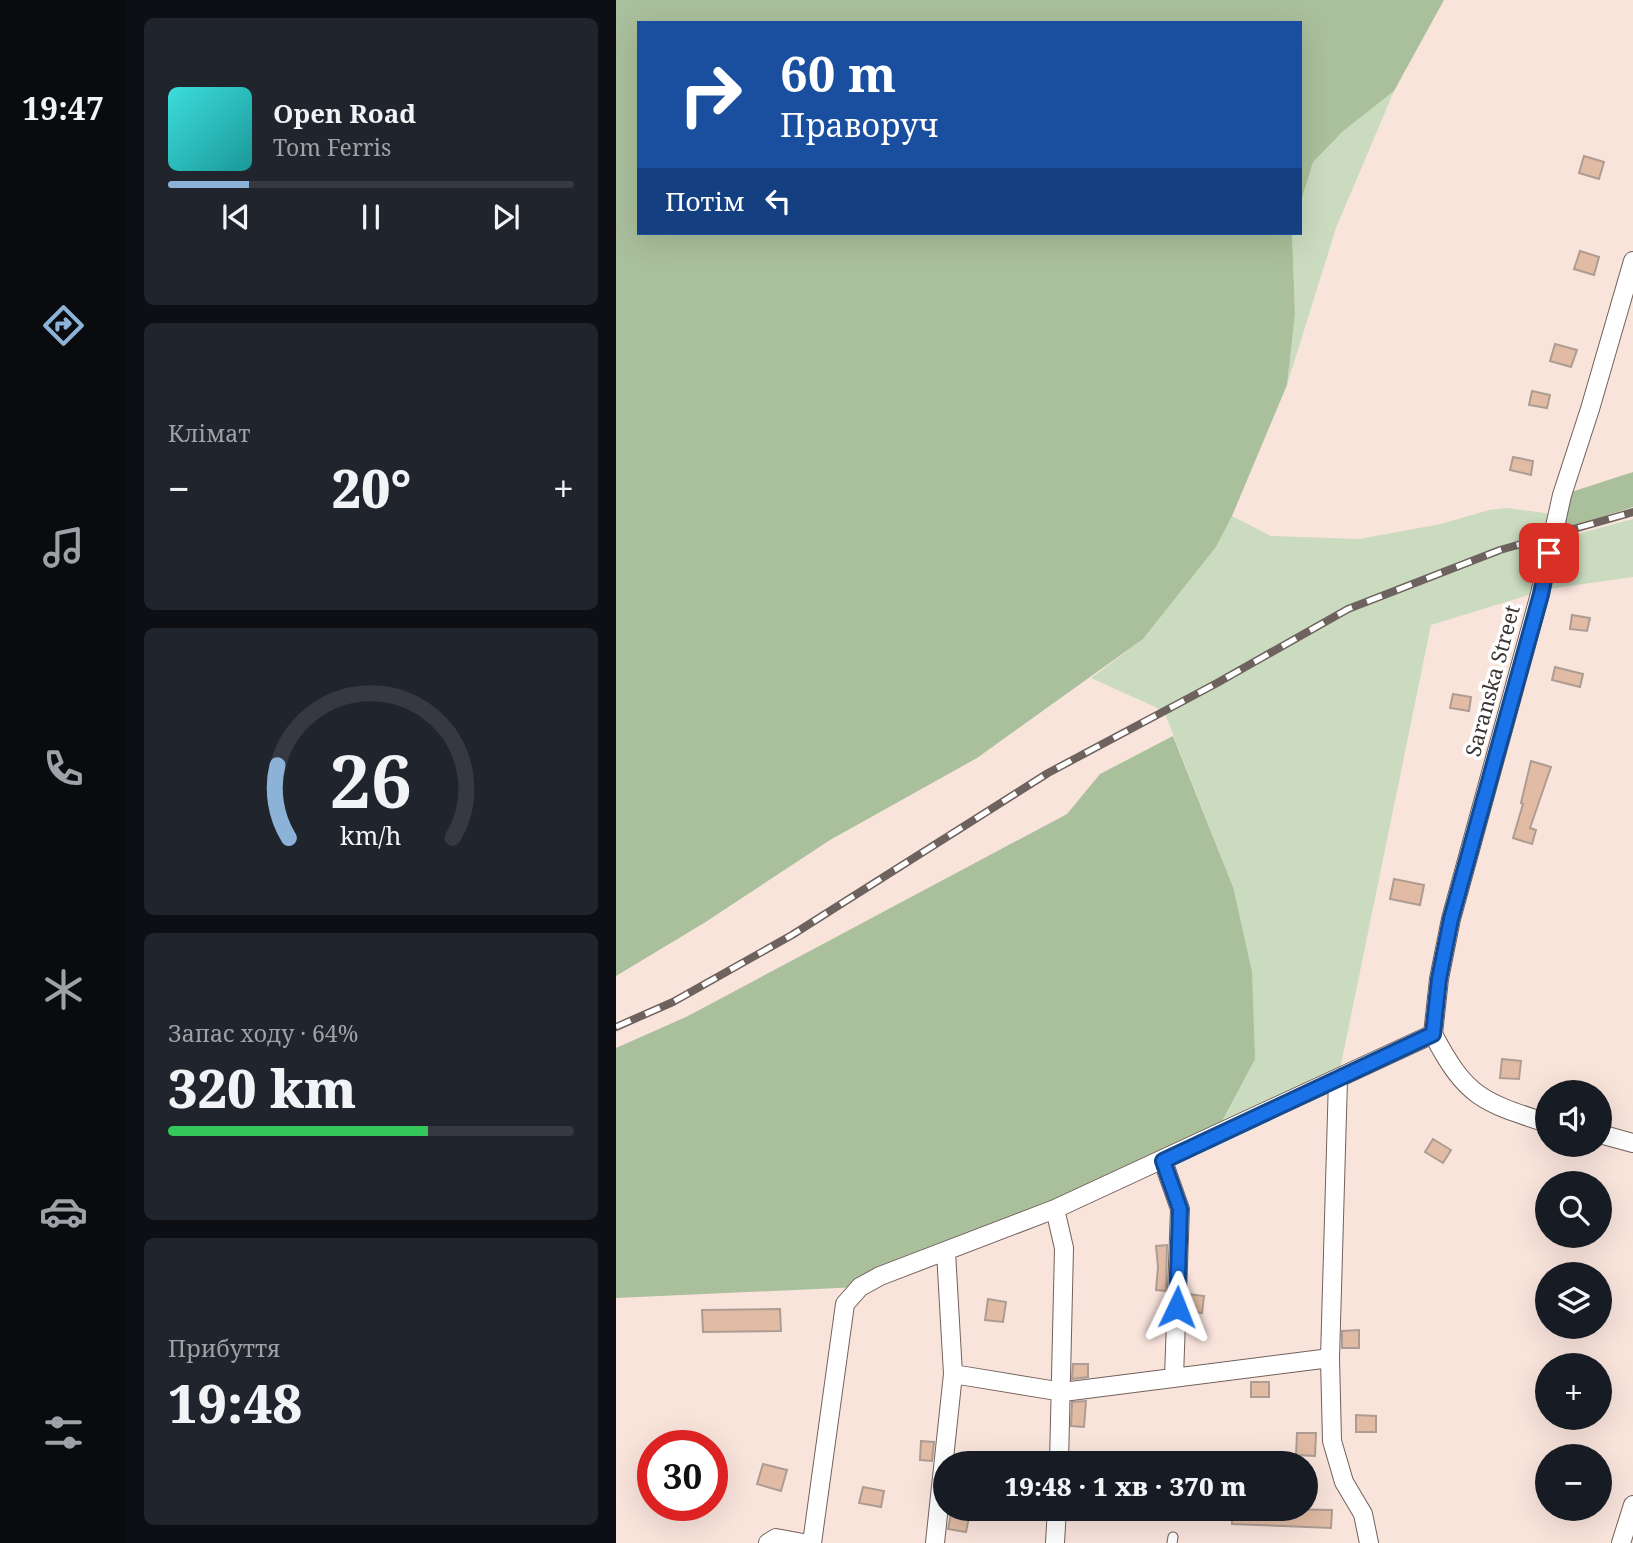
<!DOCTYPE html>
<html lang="uk">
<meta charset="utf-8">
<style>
:root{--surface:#171b24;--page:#20242c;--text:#f1f3f6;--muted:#9ea1a6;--line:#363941;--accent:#8db2d7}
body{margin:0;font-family:"Noto Serif",serif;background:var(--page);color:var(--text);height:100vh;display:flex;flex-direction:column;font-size:26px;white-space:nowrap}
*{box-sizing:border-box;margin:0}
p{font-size:23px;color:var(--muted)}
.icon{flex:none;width:38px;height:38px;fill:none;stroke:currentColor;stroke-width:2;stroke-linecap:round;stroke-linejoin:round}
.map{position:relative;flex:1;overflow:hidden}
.side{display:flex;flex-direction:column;gap:18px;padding:18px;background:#0d0f14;width:490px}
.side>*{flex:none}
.top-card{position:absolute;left:21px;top:21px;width:665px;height:214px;border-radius:0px;box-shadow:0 7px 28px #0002;background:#1a4fa0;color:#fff;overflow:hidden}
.tools{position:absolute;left:919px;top:1080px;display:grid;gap:14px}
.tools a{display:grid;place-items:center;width:77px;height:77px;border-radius:50%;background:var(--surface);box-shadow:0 7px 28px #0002;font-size:35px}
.speed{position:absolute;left:21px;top:1430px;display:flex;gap:14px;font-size:35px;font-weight:700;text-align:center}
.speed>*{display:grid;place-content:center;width:91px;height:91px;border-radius:50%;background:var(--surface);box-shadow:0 7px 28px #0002;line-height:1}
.speed .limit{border:10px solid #d22;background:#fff;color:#111}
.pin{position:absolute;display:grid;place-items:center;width:60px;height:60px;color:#fff;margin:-30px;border-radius:14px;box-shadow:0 4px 10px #0006}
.me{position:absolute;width:77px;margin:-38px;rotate:2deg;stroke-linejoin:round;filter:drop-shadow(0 0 5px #0008)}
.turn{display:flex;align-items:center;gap:24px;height:147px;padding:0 28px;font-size:32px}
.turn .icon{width:91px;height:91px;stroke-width:2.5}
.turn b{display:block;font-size:49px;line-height:60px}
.then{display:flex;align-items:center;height:66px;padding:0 28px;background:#0003;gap:14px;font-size:26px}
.big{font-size:52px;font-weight:800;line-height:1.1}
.side .widget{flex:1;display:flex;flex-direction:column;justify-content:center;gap:10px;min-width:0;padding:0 24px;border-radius:10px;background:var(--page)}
.side .dial{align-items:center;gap:0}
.dial svg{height:182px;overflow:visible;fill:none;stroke:var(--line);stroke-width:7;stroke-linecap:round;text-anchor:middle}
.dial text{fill:var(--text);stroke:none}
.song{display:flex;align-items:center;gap:21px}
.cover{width:84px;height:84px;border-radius:10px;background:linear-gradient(135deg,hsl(180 70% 55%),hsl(180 70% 35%))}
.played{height:7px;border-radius:4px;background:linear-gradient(90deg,var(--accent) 20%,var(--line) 20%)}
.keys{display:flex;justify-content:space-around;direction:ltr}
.heat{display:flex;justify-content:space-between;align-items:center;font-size:38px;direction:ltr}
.charge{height:10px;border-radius:5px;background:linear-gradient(90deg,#34c759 64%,var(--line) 0)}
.trip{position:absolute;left:317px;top:1451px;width:385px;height:70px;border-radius:35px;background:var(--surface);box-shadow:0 7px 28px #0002;font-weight:800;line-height:70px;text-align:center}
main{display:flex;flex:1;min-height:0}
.tabs{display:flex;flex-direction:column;width:126px;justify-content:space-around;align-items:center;background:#090b0e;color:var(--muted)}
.tabs .icon{width:49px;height:49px}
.tabs .current{color:var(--accent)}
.tabs b{font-size:32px;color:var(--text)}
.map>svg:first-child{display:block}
</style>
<main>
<nav class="tabs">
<b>19:47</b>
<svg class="icon current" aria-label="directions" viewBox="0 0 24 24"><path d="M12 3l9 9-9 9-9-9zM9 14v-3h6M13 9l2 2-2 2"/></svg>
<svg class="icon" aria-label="music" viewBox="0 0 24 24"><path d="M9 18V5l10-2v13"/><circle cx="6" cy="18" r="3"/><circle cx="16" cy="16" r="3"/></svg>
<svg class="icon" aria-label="phone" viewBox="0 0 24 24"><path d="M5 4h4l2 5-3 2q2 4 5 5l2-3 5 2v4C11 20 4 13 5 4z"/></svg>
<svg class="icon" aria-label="climate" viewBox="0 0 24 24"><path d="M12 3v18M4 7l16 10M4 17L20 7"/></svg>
<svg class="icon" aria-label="car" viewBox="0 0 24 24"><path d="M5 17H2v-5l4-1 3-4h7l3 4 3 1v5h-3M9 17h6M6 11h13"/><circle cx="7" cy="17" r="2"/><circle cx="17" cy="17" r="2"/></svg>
<svg class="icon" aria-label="filters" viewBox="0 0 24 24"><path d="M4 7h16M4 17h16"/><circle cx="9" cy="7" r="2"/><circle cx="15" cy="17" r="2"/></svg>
</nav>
<section class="side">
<div class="widget">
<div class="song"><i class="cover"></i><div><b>Open Road</b><p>Tom Ferris</p></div></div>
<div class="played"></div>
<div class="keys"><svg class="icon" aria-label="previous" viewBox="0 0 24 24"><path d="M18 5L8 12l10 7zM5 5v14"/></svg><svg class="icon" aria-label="pause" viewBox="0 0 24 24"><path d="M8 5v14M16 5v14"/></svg><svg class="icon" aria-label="next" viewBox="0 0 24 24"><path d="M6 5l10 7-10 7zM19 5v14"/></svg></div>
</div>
<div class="widget"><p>Клімат</p>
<div class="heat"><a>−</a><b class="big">20°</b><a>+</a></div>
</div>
<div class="widget dial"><svg viewBox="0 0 100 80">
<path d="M14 69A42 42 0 1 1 86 69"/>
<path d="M14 69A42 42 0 0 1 9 37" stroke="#8db2d7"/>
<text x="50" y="56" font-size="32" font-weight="700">26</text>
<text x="50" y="72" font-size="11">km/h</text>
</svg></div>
<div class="widget"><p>Запас ходу · 64%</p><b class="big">320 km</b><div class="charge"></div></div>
<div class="widget"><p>Прибуття</p><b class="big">19:48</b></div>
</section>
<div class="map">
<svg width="1017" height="1543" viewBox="0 0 1017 1543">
<rect width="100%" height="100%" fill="#f9e4dc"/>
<path fill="#cadbbf" d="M778 91 720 228 671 385 679 314 676 233H684C684 210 685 184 696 163 707 142 758 107 778 91Z
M891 508 936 514 919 593 815 625 722 1079 597 1138 617 887 548 711 475 678 527 639 600 547 616 516 655 536 743 539 825 524 873 510Z
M1017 519V577L932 589 943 539Z"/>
<path fill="#aabf9b" d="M0 0H828L778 91 727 131 697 162 684 204V23H23V233H676L679 314 671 385 616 516 600 547 527 639 361 758 214 840 88 923 0 976Z
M1017 472V507L938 532 946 495Z
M557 736 617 887 636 972 639 1059 597 1138 244 1287 0 1298V1048L70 1017 451 814 484 774Z"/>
<path fill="#e1bba4" stroke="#ad9c91" stroke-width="2" d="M968 156 988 162 983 179 963 173Z
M964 251 983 257 978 275 958 269Z
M939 344 961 350 955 367 934 361Z
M916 391 934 395 931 408 913 405Z
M897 457 917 461 915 475 894 470Z
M956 615 974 618 971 631 954 629Z
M939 667 967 674 964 687 936 680Z
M837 694 855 697 853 711 834 708Z
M915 761 935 767 914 828 920 830 916 844 897 838 907 804 905 803Z
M778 879 808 885 804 905 774 899Z
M886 1059 905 1061 903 1079 884 1078Z
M817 1139 835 1150 827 1163 809 1152Z
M551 1245 550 1291 540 1290 542 1267 540 1246Z
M572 1294 588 1296 586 1313 572 1311Z
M372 1299 390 1302 387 1322 369 1320Z
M164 1309 165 1331 87 1332 86 1310Z
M743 1330V1348H726V1331Z
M457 1364H472V1377L456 1379Z
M635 1382H653V1397H635Z
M470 1401 468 1427 455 1426 456 1402Z
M740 1415 760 1416V1432H740Z
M681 1433H700L699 1456 680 1455Z
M305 1441 318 1442 316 1461 304 1460Z
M147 1464 171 1470 165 1491 141 1484Z
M247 1487 268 1491 265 1507 243 1503Z
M616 1508 716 1510 715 1528 616 1524Z
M335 1514 353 1517 350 1532 332 1529Z"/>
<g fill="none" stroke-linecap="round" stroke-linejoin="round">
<defs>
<path id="lane" d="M556 1543 557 1537"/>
<path id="street" d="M817 1034 823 979 835 919 924 594 946 495 974 409 1017 261
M817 1034C850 1097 866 1102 931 1123
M722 1079 714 1358 716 1441 728 1482 747 1514 753 1543
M984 1134 1017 1143
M547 1161 564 1209 558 1377
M439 1209 448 1248 443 1463
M337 1374 447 1392 714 1358
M152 1543 160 1538 187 1543
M196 1543 229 1304 244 1287 264 1276 439 1209 817 1034
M319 1543 337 1374 330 1252
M439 1543 441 1508
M1005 1543 1017 1505"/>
</defs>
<use href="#lane" stroke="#73605a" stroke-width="11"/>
<use href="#street" stroke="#73605a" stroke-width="20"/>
<use href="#lane" stroke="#fff" stroke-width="9"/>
<use href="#street" stroke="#fff" stroke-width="18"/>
<defs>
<path id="rail" d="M0 1027 57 1002 176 935 432 773 601 683 732 609 884 550 1017 512"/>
</defs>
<use href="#rail" stroke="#6e625e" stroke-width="8"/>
<use href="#rail" stroke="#fff" stroke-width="5" stroke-dasharray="16" stroke-linecap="butt"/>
</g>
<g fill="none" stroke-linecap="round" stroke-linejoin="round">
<defs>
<path id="route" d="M561 1307 564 1209 547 1161 817 1034 823 979 835 919 925 594 933 553"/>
</defs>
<use href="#route" stroke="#114b97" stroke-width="18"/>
<use href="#route" stroke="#1a73e8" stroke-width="12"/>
</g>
<g text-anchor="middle" stroke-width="7" stroke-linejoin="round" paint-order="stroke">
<g font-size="21" fill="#3c3431" stroke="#fff">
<text transform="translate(877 681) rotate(-75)" y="7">Saranska Street</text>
</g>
</g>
</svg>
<div class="tools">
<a><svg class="icon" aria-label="sound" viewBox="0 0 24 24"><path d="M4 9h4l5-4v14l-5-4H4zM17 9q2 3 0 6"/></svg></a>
<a><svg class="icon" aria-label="search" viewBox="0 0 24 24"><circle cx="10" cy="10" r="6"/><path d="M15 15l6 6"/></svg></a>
<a><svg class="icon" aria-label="layers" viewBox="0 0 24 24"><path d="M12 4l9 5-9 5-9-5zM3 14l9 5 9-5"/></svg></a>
<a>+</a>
<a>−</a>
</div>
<div class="speed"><div class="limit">30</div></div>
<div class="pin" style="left:933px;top:553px;background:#d93025"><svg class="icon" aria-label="arrive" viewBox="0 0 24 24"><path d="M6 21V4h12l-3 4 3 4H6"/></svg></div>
<svg class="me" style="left:561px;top:1307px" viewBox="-20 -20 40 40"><path d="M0-17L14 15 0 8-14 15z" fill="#1a73e8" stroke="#fff" stroke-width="4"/></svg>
<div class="trip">19:48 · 1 хв · 370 m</div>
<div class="top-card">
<div class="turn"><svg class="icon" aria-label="right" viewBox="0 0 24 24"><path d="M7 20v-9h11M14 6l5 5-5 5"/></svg><div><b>60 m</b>Праворуч</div></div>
<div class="then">Потім<svg class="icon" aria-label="left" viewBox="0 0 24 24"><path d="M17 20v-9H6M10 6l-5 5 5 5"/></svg></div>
</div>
</div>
</main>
